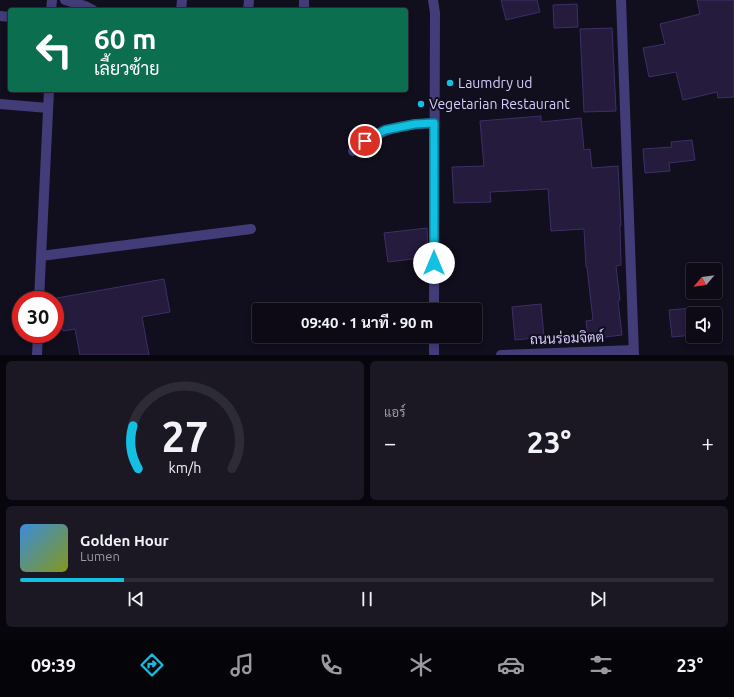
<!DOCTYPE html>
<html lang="th">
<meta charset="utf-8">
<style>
:root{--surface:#0d0a16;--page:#1b1823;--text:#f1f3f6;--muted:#9a9aa1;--line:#2d2b35;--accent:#13c0e2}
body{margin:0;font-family:Ubuntu,Sarabun,sans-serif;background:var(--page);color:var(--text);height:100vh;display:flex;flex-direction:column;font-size:15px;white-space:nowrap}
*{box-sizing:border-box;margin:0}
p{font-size:13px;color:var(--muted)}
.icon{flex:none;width:22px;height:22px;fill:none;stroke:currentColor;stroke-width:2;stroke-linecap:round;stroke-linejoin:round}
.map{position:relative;height:355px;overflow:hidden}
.details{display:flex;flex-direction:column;gap:6px;padding:6px;background:#07060c;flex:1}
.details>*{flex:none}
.guide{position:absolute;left:8px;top:8px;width:400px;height:84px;border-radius:4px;box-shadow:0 2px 6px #0003,0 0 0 1px var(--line);background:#0b6e4f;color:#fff;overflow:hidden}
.needle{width:26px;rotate:241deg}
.fabs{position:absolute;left:686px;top:263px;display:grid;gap:8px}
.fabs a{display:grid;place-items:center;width:36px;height:36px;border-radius:4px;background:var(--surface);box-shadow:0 2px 6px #0003,0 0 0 1px var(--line);font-size:20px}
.speed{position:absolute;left:12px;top:291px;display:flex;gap:8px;font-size:20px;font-weight:700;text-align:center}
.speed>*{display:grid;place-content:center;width:52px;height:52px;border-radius:50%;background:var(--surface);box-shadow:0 2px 6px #0003,0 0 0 1px var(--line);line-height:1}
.speed .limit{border:6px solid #d22;background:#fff;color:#111}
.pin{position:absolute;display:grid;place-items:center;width:34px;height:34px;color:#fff;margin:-17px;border:2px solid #fff;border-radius:50%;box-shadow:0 1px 4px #0007}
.me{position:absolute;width:44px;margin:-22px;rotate:0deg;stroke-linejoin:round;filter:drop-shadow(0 0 3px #0008)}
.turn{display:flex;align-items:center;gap:14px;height:84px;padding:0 20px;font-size:18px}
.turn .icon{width:52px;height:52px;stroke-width:2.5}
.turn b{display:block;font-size:28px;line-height:34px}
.big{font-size:30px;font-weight:700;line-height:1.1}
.details .widget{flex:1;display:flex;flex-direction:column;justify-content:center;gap:6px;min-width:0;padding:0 14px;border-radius:6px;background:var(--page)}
.details .dial{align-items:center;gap:0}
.dial svg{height:104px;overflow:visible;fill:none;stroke:var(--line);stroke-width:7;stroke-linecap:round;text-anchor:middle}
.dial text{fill:var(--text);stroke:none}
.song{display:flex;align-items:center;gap:12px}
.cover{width:48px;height:48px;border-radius:6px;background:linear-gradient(135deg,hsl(210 70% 55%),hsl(70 70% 35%))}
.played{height:4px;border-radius:2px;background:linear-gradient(90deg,var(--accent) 15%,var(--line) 15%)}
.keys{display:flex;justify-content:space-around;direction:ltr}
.heat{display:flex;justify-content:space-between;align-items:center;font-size:22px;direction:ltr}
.details .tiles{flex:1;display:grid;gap:6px;grid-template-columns:1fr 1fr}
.widget:last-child{grid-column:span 2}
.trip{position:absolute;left:252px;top:303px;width:230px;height:40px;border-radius:4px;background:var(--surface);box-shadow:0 2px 6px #0003,0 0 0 1px var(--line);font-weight:700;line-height:40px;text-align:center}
.tabs{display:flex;height:64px;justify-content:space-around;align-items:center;background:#050409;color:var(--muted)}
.tabs .icon{width:28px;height:28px}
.tabs .current{color:var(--accent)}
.tabs b{font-size:18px;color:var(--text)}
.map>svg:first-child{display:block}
</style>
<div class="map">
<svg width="734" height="355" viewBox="0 0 734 355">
<rect width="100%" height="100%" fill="#110e1d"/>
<path fill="#241b3d" stroke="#3e2f67" d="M501 0H537L540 12 506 20Z
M697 0H734V97L718 98 717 92 683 100 676 72 649 77 643 48 665 44 660 24 700 14Z
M577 4 578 27 554 28 553 5Z
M612 28 616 111 584 112 580 29Z
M541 116V122L581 118 584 150 590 149 592 168 618 166 621 225H620L621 265 616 266 620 300 618 301 622 335 588 339 586 321 593 320 587 267H586L584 229 551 231 548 189 490 192 491 202 454 203 452 167 484 166 480 121Z
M692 140 695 160 669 163 670 171 645 173 643 149 672 147 671 142Z
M427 228 428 257 388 262 384 233Z
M164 279 170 312 142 317 149 355H80L75 329 63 331 57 298Z
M541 304 544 337 515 340 512 307Z
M693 308V335L672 337 669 310Z"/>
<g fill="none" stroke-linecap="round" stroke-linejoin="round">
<path stroke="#423c79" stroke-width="10" d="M65 0 85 6 93 10
M433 0 435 13 434 310
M621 0 634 355
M51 10 52 0
M181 10 182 0
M248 10 249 0
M304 10V0
M0 16 10 17
M0 104 48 108
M353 151C381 128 398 125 434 123
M41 256 251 229
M39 300 49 90
M37 355 38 334
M434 355V336
M501 355 634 350"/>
</g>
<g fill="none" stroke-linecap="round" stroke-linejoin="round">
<defs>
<path id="route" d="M365 141 385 130 415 124 434 123V263"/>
</defs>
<use href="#route" stroke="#0c7d93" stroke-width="10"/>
<use href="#route" stroke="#13c0e2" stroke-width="7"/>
</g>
<g fill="#13c0e2" stroke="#110e1d" stroke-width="1.5">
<circle cx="450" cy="83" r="4"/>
<circle cx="421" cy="104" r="4"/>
</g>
<g text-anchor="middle" stroke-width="4" stroke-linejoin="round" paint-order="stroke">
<g font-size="14" fill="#d6cefb" stroke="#110e1d" text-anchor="start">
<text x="458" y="88">Laumdry ud</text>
<text x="429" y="109">Vegetarian Restaurant</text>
</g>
<g font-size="14" fill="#d6cefb" stroke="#110e1d">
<text transform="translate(567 338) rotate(-2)" y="5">ถนนร่อมจิตต์</text>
</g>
</g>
</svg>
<div class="fabs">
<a><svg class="needle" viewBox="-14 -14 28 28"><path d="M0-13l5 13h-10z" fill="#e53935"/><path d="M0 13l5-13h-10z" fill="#9a9aa1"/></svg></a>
<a><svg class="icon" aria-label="sound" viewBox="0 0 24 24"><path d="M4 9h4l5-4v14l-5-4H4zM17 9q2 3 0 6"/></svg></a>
</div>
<div class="speed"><div class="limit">30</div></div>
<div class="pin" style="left:365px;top:141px;background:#d93025"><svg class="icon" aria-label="arrive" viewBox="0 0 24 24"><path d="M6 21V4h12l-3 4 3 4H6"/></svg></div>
<svg class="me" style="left:434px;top:263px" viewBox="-20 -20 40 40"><circle r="19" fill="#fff"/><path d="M0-13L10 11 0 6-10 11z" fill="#13c0e2"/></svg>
<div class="trip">09:40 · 1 นาที · 90 m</div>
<div class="guide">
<div class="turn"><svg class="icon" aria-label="left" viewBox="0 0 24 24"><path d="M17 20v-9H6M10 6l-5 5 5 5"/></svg><div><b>60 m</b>เลี้ยวซ้าย</div></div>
</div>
</div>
<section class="details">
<div class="tiles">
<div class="widget dial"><svg viewBox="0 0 100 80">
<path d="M14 69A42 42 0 1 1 86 69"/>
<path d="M14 69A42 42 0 0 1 10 36" stroke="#13c0e2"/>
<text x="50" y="56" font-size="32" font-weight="700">27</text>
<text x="50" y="72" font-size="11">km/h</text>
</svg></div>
<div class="widget"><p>แอร์</p>
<div class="heat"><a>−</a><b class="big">23°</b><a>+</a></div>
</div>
<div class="widget">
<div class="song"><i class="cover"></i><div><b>Golden Hour</b><p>Lumen</p></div></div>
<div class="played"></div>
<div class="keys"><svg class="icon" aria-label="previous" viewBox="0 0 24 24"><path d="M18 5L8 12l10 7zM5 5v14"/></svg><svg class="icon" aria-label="pause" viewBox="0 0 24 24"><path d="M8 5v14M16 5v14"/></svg><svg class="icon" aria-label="next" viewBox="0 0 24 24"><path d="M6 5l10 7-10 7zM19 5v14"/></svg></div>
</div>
</div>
</section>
<nav class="tabs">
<b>09:39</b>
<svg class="icon current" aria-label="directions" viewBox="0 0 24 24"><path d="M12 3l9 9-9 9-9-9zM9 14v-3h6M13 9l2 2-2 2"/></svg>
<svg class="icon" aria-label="music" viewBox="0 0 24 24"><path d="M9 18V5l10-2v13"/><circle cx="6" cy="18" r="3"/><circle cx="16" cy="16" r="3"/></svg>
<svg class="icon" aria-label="phone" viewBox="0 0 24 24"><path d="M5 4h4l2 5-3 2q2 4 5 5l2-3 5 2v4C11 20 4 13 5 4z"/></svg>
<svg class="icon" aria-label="climate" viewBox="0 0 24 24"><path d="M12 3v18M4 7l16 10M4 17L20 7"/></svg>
<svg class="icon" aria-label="car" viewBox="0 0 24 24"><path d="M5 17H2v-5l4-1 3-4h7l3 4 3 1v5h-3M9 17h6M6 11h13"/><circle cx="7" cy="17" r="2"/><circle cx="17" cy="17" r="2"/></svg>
<svg class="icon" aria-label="filters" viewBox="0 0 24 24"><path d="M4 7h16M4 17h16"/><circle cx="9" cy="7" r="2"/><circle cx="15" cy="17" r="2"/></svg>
<b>23°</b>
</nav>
